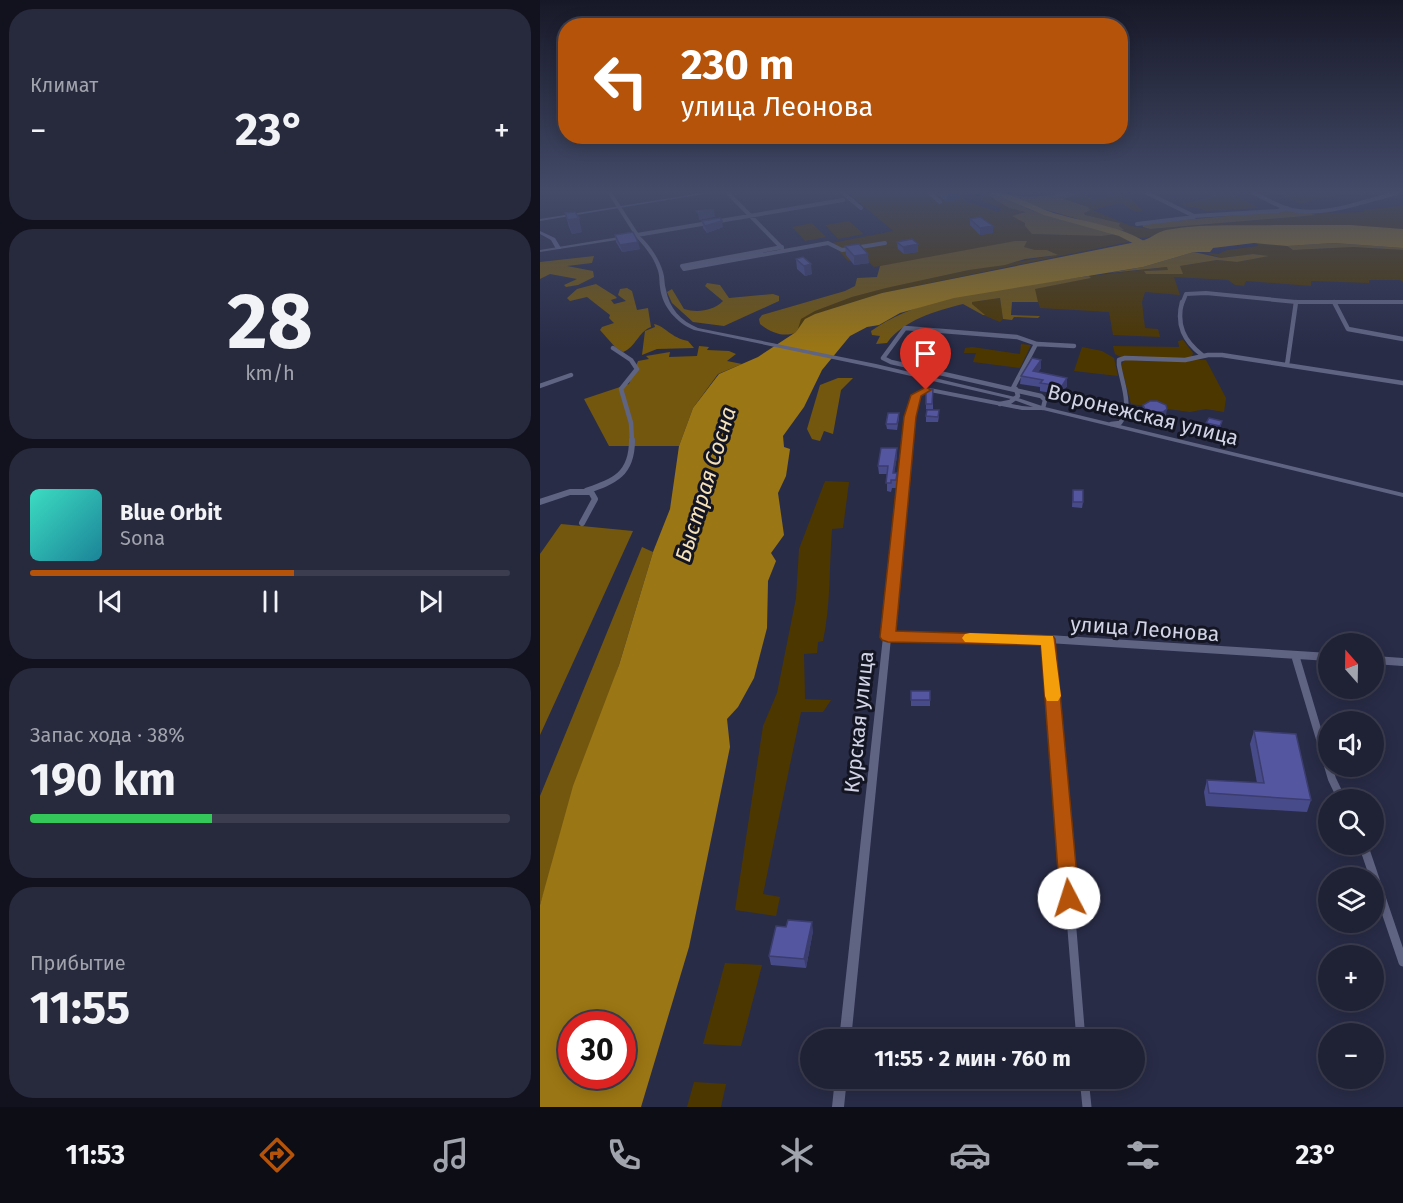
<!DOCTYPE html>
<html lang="ru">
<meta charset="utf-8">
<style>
:root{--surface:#1f2135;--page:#27293d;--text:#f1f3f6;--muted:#a1a3ad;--line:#3c3e50;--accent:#b45309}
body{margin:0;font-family:"Fira Sans",sans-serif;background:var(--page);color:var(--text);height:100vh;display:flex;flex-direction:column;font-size:22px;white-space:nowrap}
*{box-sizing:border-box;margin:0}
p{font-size:20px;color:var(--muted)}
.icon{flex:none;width:33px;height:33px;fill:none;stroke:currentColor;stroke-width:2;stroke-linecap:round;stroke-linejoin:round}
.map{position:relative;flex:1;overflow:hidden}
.drawer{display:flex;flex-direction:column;gap:9px;padding:9px;background:#11121d;width:540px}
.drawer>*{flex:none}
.top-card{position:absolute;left:18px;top:18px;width:570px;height:126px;border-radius:24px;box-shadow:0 3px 15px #0003,0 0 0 2px var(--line);background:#b45309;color:#fff;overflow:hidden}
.needle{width:39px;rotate:340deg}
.fabs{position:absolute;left:778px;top:633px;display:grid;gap:12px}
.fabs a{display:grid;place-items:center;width:66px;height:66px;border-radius:50%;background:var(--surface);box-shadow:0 3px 15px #0003,0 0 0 2px var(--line);font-size:30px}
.speed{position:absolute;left:18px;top:1011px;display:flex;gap:12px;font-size:30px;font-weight:700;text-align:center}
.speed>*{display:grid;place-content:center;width:78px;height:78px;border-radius:50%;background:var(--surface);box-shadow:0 3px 15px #0003,0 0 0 2px var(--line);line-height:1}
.speed .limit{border:9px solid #d22;background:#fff;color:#111}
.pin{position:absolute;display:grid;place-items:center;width:51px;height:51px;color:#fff;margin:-62px -26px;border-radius:50% 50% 50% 0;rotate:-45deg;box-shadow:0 0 6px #0007}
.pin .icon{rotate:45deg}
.me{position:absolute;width:66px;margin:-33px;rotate:355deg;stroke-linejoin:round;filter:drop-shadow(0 0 4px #0008)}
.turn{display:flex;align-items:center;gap:21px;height:126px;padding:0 24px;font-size:27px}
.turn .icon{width:78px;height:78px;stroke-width:2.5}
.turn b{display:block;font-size:42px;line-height:51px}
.big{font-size:45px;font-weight:700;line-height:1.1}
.drawer .card{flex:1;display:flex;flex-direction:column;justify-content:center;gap:9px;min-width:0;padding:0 21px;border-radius:24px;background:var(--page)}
.drawer .dial{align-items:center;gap:0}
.dial b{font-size:78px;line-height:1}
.song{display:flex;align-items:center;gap:18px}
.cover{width:72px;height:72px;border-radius:9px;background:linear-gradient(135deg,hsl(170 70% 55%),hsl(190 70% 35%))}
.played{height:6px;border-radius:3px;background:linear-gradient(90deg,var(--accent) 55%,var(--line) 55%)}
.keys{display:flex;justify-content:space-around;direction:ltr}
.heat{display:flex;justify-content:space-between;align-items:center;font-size:33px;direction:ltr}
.charge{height:9px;border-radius:4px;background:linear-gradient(90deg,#34c759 38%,var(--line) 0)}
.trip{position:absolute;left:260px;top:1029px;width:345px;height:60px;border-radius:30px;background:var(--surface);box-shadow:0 3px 15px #0003,0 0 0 2px var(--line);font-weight:700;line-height:60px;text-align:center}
.tab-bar{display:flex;height:96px;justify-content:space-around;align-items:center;background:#0c0d15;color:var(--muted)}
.tab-bar .icon{width:42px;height:42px}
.tab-bar .active{color:var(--accent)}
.tab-bar b{font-size:27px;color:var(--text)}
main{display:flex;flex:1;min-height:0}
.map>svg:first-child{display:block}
</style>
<main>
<section class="drawer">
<div class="card"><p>Климат</p>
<div class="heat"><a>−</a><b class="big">23°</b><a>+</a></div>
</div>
<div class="card dial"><b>28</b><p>km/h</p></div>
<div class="card">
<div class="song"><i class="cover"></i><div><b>Blue Orbit</b><p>Sona</p></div></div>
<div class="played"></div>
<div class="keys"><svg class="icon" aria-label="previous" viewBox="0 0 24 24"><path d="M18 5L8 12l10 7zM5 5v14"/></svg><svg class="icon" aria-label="pause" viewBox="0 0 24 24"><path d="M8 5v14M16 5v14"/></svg><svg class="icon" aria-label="next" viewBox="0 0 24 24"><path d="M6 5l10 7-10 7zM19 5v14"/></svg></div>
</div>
<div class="card"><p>Запас хода · 38%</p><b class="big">190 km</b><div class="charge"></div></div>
<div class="card"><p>Прибытие</p><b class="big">11:55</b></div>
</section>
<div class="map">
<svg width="863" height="1107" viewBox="0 0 863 1107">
<rect width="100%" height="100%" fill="#292c47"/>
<path fill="#4d3700" d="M308 193H417L428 202 459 212 461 208 441 201V195L437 193H451L448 195 487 212 474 216 487 221 495 234 562 236 576 234 593 241 342 293 275 314 257 332 260 319 275 311 312 297 345 288 429 270 517 255 507 250H495L483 247 486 242 334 267 325 259 308 261 292 243 353 231Z
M541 193 552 199 568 196 565 194 584 193 585 195 581 196 592 199 603 211 595 212 581 203 553 210 591 226 610 229 767 216 776 215 772 212 784 210 790 213 825 212 823 210C837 208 849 208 863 205V229C782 223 703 227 622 231 607 241 596 239 579 231L583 230 579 226 580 223 545 215 543 213 550 209 548 207 524 199V197Z
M665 193H688L686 194H694L719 208 666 211C656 206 649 209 640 204L672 197Z
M738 193H763L769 195 801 193 795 197 783 198 760 204Z
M309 221 324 234 298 239 285 225Z
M272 223 286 237 265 241 252 227Z
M717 243 747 246 753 250 813 247 863 250V282L860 280H829V283L771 281V286L706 281 704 286 695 285 688 280 634 277 640 295 605 292 602 302 605 328 618 329 620 337 573 335 569 312 500 308 494 289 550 278 549 276 628 267V270L605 271 642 273 640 266 677 260 697 262 728 256 713 254 681 258 663 252 678 254 687 250 718 246Z
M460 298 463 319 460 322 443 315 431 304 432 302Z
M643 340 653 353 652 357 635 359 581 357 575 354 573 346 639 347 638 341Z
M481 344 491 345 480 368 433 362 436 353H424L425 348 432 347 480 354Z
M542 347 562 351 574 358 578 376 534 371Z
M584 360H666L686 398 684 412 666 409 650 412 591 404 581 366Z
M285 481 309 482 303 528 292 529C289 566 291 604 283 641L278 642 277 653 264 654 265 699 291 700 283 712H261L223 894 240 897 236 916 195 910 223 726 237 693 256 598 259 549Z
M185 963 222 965 201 1046 163 1044Z
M154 1082 186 1084 181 1107H147Z"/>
<path fill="#73570e" d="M452 193 491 210 576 234 562 236 492 234 485 226V223L472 216 486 212 469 208 448 195Z
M458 193 488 197 541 193 524 199 548 207 550 210 544 213 545 215 580 223 579 226 584 230 579 231 486 204Z
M751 210 777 215 610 229 603 227 602 224Z
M475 241H487L484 247 495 250H507L518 255 485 259 465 265 429 270 346 288 312 297 275 311 261 319 257 332C244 338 231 333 220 324L219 319 222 315 305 291 315 286 317 278 337 277 340 266Z
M794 243 863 248V250L813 247 753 250 747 246Z
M654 252 681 258 713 254 729 256 697 262 677 260 640 266 643 274H606L604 271 628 270 627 267 569 273 603 267Z
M54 256 52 263 27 266 53 271 54 277 38 285 26 287 24 285 37 279 10 274 0 279V262Z
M549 276 551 278 495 289 498 302H472L471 315 500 316 498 318 474 317 472 320 463 319 460 298 432 302V304L445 315H443L423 304C396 311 363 320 347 343L336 344 340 336 332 335 331 331C390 290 479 287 549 276Z
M167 283 180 285 189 298 233 294 239 296V301L184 326 153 322 132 303 127 292 132 289 144 309C157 313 173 311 183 301L165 286Z
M56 284 75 296 77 298 71 300 74 304 86 301 78 295 80 289 87 288 92 291 97 310 108 308 111 327C98 332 96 347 83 352L75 347 60 330 62 327 74 323 69 318 70 315 47 297 30 301 27 298 37 289Z
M114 324C125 326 131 338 148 341L154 348 117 349 102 355 105 331 115 327Z
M159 346 169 347 167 350 189 351 196 354 187 361 202 364 178 374 153 408 139 446H69L44 399 89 384 98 361 109 359 106 356 130 352 129 357 157 356Z
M298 378H313L301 390 293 434 284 431 280 441 272 439 267 429 280 385Z
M21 524 93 531 0 735V554Z
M102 547 113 552 79 665 0 905V796Z"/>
<path fill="#9b7614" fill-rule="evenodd" d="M738 225H810L863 229V248L794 243 747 246 714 243 673 248 670 252H654L603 267 414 298 360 313 339 325 327 327 310 336 282 370 264 407 243 436 244 447 250 449 246 476 238 493 244 535 231 553 236 561 228 581 227 628 214 678 198 707 187 719 190 747 149 947 101 1107H0V905L33 786 79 665 113 552 130 509 139 446 153 408 179 374 218 357 256 332 265 319 275 314 342 293 601 241C610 239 617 232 626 230 662 223 701 226 738 225ZM32 1024H82V1076H32Z"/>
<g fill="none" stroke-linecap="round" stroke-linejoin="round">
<path fill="#9b7614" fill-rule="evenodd" d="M451 193C470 191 491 205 508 211 543 223 588 225 617 250L610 252 579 236 504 215Z"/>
<path stroke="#606483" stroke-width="4" d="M70 193 97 235 303 200
M188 193 242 248
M303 193 321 208
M390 193 400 202
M607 193 654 216 738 211 747 208
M714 193C726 199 739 207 752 210 786 217 824 201 857 193
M517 194 529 193
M597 224 654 217
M242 247 142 266 144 269 288 243 302 250 345 243
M642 304 646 294 666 293 756 302H863"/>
<path stroke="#606483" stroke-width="4.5" d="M642 302C636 325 644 341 662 355
M794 302 808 329 863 339
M73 348 91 360 97 369 81 389 91 423 92 442
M747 365 756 302
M0 386 31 375
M473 388 496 344
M460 404 470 402 478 396 476 389
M503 408 505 400 501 396 351 362 343 358 365 328 477 337 497 344 534 346
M571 424 580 423C593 406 582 384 579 365V360L585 358 645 360 668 355H682L863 383"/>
<path stroke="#606483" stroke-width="6" d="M46 491C74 481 92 475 92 440
M0 502 30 492H51L55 499 42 523"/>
<path stroke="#606483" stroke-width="8" d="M348 637 508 639 789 657
M508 639 524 834
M755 655 792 779 802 800
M834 660 863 662"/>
<path stroke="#606483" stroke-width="9" d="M524 832 541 1040
M823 844 863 962
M544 1078 547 1107"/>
<path fill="#606483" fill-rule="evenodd" d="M97 234C108 242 119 258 123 272 125 278 124 284 126 290 129 308 141 321 158 328L336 364 475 397 505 407 863 493V497L503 410H482L390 392 381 394 373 417 311 1040H299L367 417 376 392 390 388 482 406 493 407 471 399 336 368 154 330C137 323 122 307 120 287 119 280 120 275 117 268 113 256 104 246 96 237L0 252V250Z
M295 1078H307L304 1107H292Z"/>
<path fill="#666b93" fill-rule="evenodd" d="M162 193H170L0 221V219Z
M0 231 15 238 21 248 20 249H16L11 240 0 234Z"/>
</g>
<path fill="#484b89" d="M396 193H420V199L407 202Z
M25 213 42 232 32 234 29 227Z
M430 219 453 233 440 235 430 225Z
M162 221 183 227 167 233 163 228Z
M75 235 100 249 82 252 76 242Z
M357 242 378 244V252L364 254 358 249Z
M305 246 329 263 314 265 306 255Z
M263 257 272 274 265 276 257 269 256 259Z
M501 360V368L498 372 527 386 518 399 511 397V393L500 391V387L480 384 481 376Z
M393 389V409H386V390Z
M603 405H626L625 421 621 424H609L603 421 601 416Z
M359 413V418L357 430 347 429 346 424Z
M386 416H399L398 422H386Z
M682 421 679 432 665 429 666 423Z
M357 456 354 473H357V488H352L351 492 347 491V474H339L338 466Z
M533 490 543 502 542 508 532 507Z
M390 691V706H371V700Z
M714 731 771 800 767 812 666 806 664 792 667 780 717 783 710 744Z
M246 927 273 931 266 968 231 965 229 956Z"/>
<path fill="#3b3d6f" d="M407 193H420V199L407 202Z
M174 210 175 217 159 220 158 213Z
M39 218 42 232 32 234 28 220Z
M182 221 183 227 167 233 165 226Z
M453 226V233L440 235V228Z
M98 242 100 249 82 252 80 245Z
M378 244V252L364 254 363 247Z
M328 254 329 263 314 265V256Z
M271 264 272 274 265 276 264 266Z
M501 360V368L494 378 493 371Z
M527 378V386L518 399 519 391Z
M627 409 625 421 621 424 623 412Z
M357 448V456L353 481V473Z
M272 922 273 931 266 968 264 959Z"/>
<path fill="#54579f" stroke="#3b3d6f" stroke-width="1.5" d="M166 210H174L158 213 156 211Z
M35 212 39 218 28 220 25 213Z
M440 217 453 226 440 228 430 219Z
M180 218 182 221 165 226 162 221Z
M93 232 98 242 80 245 75 235Z
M372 239 378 244 363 247 357 242Z
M319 244 328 254 314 256 305 246Z
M263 257 271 264 264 266 256 259Z
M492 358 501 360 493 371 527 378 519 391 511 389 514 385 500 383 503 380 481 376Z
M393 389 392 404H386V390Z
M610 401H617L626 405 627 409 623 412H611L605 409 603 405Z
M387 410H399L398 417 386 416Z
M348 413H359L357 424H346Z
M669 418 682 421 680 426 666 423Z
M341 448H357L353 473H357L356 480H351V483H346L348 466H338Z
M533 490H543V502H533Z
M371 691H390V700H371Z
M714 731 756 734 771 800 669 793 667 780 724 783Z
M248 920 272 922 264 959 229 956 236 926 246 927Z"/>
<linearGradient id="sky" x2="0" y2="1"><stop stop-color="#171827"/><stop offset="0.55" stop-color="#434b69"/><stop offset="1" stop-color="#434b69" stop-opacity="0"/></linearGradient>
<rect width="863" height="348" fill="url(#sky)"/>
<path fill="#b45309" stroke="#753606" stroke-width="1.5" d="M386 387 391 390 381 396 376 417 356 631 513 636 515 639 539 898 536 905 529 907 522 905 520 898 501 645 348 642 342 640 340 637 364 417 371 395Z"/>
<path fill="#f59e0b" d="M430 633 513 636 521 696 518 701H507L505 696 501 645 425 642 422 638 425 634Z"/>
<g text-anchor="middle" stroke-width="6" stroke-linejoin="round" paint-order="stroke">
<g font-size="21" fill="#d2d4e6" stroke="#141522">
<text transform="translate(603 415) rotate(14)" y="7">Воронежская улица</text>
<text transform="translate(605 629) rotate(4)" y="7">улица Леонова</text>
<text transform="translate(319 722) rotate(-84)" y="7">Курская улица</text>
</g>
<g font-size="22" font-style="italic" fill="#f6e2b9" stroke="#141522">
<text transform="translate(165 484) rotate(-73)" y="8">Быстрая Сосна</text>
</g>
</g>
</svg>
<div class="fabs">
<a><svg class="needle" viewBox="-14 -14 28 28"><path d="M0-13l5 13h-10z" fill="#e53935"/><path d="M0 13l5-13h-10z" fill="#a1a3ad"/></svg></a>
<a><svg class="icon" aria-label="sound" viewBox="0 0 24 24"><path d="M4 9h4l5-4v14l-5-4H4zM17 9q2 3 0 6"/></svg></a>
<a><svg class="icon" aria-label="search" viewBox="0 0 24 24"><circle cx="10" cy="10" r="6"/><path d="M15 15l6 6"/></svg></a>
<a><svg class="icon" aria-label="layers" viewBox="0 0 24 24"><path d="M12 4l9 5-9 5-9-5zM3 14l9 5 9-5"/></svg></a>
<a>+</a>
<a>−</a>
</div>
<div class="speed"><div class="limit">30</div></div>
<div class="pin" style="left:386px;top:390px;background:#d93025"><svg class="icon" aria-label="arrive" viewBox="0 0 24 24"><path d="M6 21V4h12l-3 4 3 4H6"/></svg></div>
<svg class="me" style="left:529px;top:898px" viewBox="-20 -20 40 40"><circle r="19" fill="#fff"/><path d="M0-13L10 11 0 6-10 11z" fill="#b45309"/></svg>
<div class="trip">11:55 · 2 мин · 760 m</div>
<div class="top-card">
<div class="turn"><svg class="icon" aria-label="left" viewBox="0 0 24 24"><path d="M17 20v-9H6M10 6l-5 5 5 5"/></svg><div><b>230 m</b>улица Леонова</div></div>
</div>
</div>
</main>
<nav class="tab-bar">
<b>11:53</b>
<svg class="icon active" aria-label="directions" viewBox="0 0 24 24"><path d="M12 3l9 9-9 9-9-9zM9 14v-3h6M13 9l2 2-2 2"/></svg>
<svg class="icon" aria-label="music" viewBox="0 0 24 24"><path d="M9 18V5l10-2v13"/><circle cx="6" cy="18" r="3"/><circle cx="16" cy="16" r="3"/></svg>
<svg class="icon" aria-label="phone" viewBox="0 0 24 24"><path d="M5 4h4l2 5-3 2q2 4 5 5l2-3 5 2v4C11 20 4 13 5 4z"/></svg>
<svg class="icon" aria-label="climate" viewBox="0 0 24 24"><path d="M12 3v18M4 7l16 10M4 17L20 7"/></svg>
<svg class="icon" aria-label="car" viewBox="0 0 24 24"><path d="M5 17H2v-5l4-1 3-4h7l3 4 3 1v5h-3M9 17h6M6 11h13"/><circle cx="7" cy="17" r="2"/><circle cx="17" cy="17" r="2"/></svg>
<svg class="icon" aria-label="filters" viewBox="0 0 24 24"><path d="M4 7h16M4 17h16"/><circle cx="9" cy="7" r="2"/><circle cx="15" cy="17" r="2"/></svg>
<b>23°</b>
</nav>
